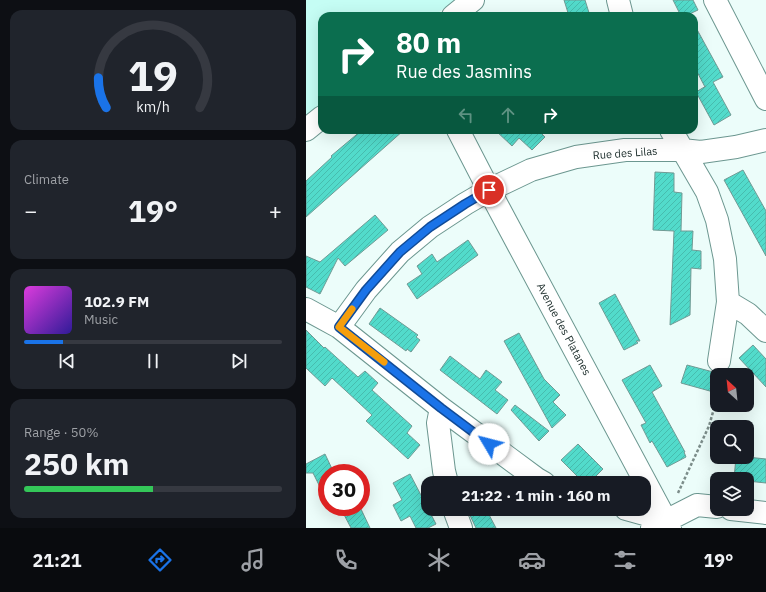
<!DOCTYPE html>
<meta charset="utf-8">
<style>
:root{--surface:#171b24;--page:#20242c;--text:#f1f3f6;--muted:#9ea1a6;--line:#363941;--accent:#1a73e8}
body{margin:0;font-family:"IBM Plex Sans",sans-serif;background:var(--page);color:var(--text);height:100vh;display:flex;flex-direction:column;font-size:15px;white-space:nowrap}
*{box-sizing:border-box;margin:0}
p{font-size:13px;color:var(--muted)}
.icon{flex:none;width:22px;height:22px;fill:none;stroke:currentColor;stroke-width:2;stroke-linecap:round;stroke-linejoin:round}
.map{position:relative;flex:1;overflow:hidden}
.panel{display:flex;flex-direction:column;gap:10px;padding:10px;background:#0d0f14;width:306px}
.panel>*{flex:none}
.top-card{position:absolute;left:12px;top:12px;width:380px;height:122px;border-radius:12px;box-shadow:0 4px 16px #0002;background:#0b6e4f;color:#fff;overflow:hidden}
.needle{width:26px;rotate:333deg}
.tools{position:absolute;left:404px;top:368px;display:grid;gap:8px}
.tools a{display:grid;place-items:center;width:44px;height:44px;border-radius:8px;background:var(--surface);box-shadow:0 4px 16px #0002;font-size:20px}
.speed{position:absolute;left:12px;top:464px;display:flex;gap:8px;font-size:20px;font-weight:700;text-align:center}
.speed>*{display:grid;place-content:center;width:52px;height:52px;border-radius:50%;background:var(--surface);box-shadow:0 4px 16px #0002;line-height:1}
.speed .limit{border:6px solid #d22;background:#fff;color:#111}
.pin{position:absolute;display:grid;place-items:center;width:34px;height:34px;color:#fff;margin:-17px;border:2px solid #fff;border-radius:50%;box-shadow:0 1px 4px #0007}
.me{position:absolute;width:44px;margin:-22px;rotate:307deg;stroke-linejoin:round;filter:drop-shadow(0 0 3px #0008)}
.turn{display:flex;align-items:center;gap:14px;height:84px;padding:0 12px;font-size:18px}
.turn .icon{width:52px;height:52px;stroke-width:2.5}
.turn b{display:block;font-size:28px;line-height:34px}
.lanes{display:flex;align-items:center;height:38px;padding:0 12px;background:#0003;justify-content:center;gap:20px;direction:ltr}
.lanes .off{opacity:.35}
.big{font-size:30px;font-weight:800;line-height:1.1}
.panel .tile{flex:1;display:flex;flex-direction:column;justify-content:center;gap:6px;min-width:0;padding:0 14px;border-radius:12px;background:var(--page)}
.panel .dial{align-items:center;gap:0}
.dial svg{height:104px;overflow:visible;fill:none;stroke:var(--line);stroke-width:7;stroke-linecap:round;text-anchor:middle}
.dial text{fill:var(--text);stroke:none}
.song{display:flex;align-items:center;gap:12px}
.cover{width:48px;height:48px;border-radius:6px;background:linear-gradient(135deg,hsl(300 70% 55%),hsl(250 70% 35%))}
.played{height:4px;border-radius:2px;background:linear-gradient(90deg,var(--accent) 15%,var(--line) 15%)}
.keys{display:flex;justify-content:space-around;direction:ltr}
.heat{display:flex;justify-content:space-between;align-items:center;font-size:22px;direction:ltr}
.charge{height:6px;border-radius:3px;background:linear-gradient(90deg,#34c759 50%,var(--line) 0)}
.trip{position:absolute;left:115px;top:476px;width:230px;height:40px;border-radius:12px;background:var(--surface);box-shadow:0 4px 16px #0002;font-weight:800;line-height:40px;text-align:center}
.tabs{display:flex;height:64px;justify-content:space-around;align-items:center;background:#090b0e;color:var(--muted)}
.tabs .icon{width:28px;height:28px}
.tabs .selected{color:var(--accent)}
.tabs b{font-size:18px;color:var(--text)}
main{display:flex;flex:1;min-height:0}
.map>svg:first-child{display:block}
</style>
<main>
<section class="panel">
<div class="tile dial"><svg viewBox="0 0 100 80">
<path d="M14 69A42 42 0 1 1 86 69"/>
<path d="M14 69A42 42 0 0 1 8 46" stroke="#1a73e8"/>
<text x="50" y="56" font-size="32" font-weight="700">19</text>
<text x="50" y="72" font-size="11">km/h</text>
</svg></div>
<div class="tile"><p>Climate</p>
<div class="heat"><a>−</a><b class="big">19°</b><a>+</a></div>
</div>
<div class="tile">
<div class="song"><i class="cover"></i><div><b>102.9 FM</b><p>Music</p></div></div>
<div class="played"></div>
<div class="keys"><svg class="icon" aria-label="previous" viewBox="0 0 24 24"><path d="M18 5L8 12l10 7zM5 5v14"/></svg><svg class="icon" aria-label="pause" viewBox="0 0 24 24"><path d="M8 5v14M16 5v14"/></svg><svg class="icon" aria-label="next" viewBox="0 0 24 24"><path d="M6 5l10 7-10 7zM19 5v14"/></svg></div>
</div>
<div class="tile"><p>Range · 50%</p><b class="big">250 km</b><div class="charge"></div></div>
</section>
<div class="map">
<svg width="460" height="528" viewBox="0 0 460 528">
<defs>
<pattern id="building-hatch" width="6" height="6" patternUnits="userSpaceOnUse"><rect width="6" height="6" fill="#52dbcb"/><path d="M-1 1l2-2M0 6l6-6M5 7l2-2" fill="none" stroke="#47bcae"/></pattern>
</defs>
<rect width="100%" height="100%" fill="#ecfdfa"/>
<path fill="#c5fdf4" d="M0 0H149L128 16H16V103L0 115Z"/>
<path fill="url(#building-hatch)" stroke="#709a94" d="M258 0H279L284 16H263Z
M367 0H387L392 10 379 16H375Z
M388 24 417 77 407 82 425 115 408 125 390 92 400 86 399 87 388 66Z
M56 130H98L0 217V181L26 157 25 156Z
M189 130H232L239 137 226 150 213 138 206 146Z
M437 170 460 211V256L418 180Z
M349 172 368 173V192L376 193 375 231H387L386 250 395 251V269L385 268 384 315 364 325 368 231 347 230Z
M69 215 82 230 39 266 32 258 14 294 0 287V256L14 262Z
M162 240 172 255 111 299 101 284 116 274 111 266 126 254 131 262Z
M309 294 334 341H330L332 343 318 350 293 303Z
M74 308 112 335 110 337 114 340 105 352 101 349 100 351 63 324Z
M0 330 18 348 19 347 52 377 59 371 72 383 66 390 106 426 101 433 114 445 102 459 60 421 66 415 26 378 19 386 0 368Z
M213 333 238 379 254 395 247 402 260 415 246 428 198 341Z
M447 345 460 359V387L433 358Z
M144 356 174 379 180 370 196 382 189 390 202 400 191 414 134 370Z
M344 365 356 386 346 392 379 452H378L380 457 361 467 346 441 344 443 335 425 340 423 316 380Z
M381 365 411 373V393L375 383Z
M209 405 243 431 233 441 205 410Z
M272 444 297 469 283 483H278L255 460Z
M19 454 28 473H21V501L7 473H0V464Z
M430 457H441L460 459V483L441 481V479H428Z
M104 474 130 524 122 528H110L104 516 95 521 87 505 96 500 87 483Z
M34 507H54L64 528H45Z
M161 509H180L190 528H170Z"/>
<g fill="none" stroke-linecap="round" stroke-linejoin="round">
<defs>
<path id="minor" d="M312 0 316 16
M409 0 460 99
M147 16 167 0
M0 130 16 117
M152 130 183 190 364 528
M365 130 401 192 411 220 419 259 422 302 413 361
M422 302 442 314 460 331
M0 309 33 327 135 408 231 479 238 483
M33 327 60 290 94 252 124 227 159 204 183 190 225 170 270 157 319 150H376L395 152 430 147 460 140
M135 408 132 423 138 471 141 483
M148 509 155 528
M320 509 360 520
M425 509 460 513
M346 528 391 505 411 507"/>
</defs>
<use href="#minor" stroke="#6c9790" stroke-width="24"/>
<path stroke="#7c8d8a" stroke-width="2.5" stroke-dasharray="3 2" stroke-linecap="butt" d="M372 493 403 426 411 398"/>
<use href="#minor" stroke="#fff" stroke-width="22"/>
</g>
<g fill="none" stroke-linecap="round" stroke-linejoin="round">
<defs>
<path id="route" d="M183 190 159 204 124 227 94 252 60 290 33 327 135 408 183 444"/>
</defs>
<use href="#route" stroke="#114b97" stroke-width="10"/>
<use href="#route" stroke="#1a73e8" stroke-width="7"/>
<path stroke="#f59e0b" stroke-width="7" d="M46 309 33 327 78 362"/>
</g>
<g text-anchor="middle" stroke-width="3.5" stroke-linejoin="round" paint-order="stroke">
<g font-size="11" fill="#1a2b29" stroke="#fff">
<text transform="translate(319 153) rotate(-4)" y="4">Rue des Lilas</text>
<text transform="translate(258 329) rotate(62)" y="4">Avenue des Platanes</text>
</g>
</g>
</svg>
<div class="tools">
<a><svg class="needle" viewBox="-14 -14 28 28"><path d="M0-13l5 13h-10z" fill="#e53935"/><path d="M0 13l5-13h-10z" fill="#9ea1a6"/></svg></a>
<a><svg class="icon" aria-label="search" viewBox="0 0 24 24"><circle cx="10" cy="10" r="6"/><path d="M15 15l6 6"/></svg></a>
<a><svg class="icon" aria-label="layers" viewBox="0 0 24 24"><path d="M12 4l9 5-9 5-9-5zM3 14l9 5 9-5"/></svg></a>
</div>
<div class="speed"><div class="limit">30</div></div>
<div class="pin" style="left:183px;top:190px;background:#d93025"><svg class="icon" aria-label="arrive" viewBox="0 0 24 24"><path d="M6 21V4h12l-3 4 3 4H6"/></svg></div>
<svg class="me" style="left:183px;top:444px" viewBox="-20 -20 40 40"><circle r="19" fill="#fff"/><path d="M0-13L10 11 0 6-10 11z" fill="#1a73e8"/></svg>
<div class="trip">21:22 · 1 min · 160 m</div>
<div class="top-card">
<div class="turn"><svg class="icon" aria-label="right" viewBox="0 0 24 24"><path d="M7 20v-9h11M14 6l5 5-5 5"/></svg><div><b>80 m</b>Rue des Jasmins</div></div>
<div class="lanes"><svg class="icon off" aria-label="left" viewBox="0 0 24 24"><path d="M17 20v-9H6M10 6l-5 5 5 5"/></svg><svg class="icon off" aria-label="ahead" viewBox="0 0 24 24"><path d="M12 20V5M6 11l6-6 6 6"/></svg><svg class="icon" aria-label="right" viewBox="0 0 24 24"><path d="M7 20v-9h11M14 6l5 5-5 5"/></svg></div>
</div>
</div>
</main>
<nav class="tabs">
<b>21:21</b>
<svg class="icon selected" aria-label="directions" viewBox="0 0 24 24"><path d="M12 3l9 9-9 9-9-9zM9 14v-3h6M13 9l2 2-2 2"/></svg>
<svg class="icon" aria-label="music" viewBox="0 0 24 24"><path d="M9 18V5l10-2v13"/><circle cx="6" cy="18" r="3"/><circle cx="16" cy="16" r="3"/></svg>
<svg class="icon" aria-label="phone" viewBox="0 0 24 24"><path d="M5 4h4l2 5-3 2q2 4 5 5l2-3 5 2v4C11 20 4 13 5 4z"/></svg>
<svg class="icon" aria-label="climate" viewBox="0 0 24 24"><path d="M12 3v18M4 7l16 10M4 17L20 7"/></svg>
<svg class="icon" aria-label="car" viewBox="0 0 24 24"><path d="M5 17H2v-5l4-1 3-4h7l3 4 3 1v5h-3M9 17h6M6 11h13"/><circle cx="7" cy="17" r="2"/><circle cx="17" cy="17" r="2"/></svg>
<svg class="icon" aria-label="filters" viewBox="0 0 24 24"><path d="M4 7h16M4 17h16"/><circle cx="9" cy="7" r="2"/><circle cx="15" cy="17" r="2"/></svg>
<b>19°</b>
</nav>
